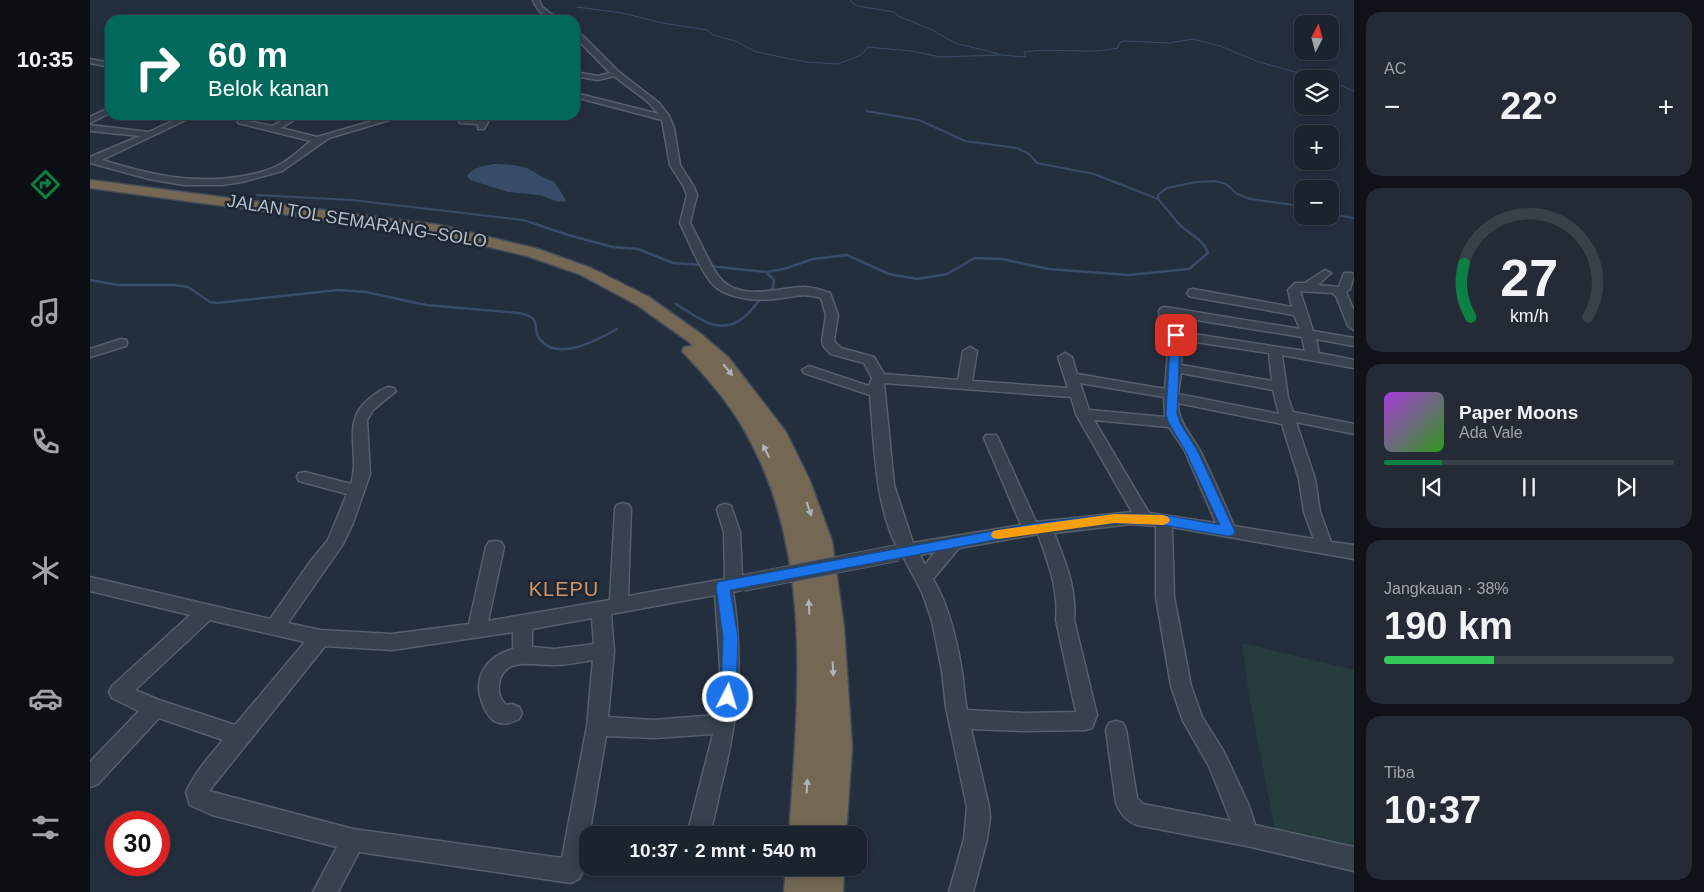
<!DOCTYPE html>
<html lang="id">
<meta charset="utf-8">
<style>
:root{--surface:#1b232e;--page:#242b36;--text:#f1f3f6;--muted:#a0a4aa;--line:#39404a;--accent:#0b8043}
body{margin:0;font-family:Arial,sans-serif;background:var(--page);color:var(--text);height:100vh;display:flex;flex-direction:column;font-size:19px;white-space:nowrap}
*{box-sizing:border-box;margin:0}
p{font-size:16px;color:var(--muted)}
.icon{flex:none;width:28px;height:28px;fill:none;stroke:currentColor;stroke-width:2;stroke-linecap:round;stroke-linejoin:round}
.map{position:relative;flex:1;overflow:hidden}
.drawer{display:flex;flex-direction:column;gap:12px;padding:12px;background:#0f1319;width:350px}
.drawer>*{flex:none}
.guide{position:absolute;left:15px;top:15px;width:475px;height:105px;border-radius:15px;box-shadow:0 2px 12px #0003,0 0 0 1px var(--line);background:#00695c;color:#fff;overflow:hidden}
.needle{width:32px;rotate:6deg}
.buttons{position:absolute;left:1204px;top:15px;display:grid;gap:10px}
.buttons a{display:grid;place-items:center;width:45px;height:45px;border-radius:10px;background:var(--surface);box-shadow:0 2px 12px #0003,0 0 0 1px var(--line);font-size:25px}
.speed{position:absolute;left:15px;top:811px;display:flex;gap:10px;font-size:25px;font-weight:700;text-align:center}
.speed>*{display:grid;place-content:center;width:65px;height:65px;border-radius:50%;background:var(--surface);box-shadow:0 2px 12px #0003,0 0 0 1px var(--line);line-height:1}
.speed .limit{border:8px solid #d22;background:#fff;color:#111}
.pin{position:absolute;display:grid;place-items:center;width:42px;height:42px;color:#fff;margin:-21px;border-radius:10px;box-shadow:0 2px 8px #0006}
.me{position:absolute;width:55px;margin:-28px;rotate:5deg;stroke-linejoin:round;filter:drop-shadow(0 0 4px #0008)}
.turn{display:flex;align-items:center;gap:18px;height:105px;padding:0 20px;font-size:22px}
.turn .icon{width:65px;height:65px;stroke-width:2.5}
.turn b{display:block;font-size:35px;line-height:42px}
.big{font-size:38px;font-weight:800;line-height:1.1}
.drawer .tile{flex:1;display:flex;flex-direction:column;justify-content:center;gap:8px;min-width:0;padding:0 18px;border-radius:15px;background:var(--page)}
.drawer .dial{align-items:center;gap:0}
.dial svg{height:130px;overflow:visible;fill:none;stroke:var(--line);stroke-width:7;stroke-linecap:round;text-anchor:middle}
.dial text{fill:var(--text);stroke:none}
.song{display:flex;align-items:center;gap:15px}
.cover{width:60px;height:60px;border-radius:8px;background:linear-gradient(135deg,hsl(280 70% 55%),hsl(110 70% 35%))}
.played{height:5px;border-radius:2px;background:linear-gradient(90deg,var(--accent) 20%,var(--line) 20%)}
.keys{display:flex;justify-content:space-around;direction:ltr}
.heat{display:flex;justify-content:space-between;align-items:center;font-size:28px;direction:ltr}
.charge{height:8px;border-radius:4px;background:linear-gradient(90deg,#34c759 38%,var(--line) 0)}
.trip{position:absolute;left:489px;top:826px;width:288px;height:50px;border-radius:15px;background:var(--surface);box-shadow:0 2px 12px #0003,0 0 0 1px var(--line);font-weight:800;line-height:50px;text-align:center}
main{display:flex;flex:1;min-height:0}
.dock{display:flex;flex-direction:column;width:90px;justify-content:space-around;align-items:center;background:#0b0e12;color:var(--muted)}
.dock .icon{width:35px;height:35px}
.dock .selected{color:var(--accent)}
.dock b{font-size:22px;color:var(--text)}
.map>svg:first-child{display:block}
</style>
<main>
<nav class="dock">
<b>10:35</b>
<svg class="icon selected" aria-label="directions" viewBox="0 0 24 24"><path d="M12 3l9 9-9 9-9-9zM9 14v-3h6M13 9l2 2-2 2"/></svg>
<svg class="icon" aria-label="music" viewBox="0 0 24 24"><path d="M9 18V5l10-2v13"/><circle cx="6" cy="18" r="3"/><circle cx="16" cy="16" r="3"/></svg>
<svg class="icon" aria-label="phone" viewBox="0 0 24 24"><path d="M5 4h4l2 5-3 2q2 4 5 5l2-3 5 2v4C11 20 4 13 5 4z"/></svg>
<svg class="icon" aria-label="climate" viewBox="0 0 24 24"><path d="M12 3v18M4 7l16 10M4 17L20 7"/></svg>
<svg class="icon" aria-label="car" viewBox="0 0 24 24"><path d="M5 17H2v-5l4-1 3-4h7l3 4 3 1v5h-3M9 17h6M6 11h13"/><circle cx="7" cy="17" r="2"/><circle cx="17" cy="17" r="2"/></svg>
<svg class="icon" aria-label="filters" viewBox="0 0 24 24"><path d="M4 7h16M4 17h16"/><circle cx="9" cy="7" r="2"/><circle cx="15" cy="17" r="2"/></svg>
</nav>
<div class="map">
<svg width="1264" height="892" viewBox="0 0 1264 892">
<rect width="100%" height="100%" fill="#242f3e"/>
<path fill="#263c3f" d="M1152 643 1264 670V847L1185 830 1159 696Z"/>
<path fill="#394c67" d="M404 164C416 164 431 165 441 170 448 174 454 179 463 181 468 187 472 193 476 201L469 202 449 195 418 192 380 180 377 176C383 167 394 166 404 164Z"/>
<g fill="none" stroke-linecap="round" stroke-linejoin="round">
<path stroke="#394c67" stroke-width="1" d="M761 0V2L768 6 804 12 808 16 842 30 865 43 909 54
M487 7 532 13 573 23 617 30 623 35 645 41 666 52 716 62 748 64 771 55 778 47 821 51 850 57 911 55 936 57 934 52C965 47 997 55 1028 48L1029 43 1034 41 1079 43 1103 39 1130 46 1169 62 1230 79
M1240 81 1264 91"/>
<path stroke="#394c67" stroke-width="2" d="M776 111 829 120 875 141 927 148 939 154 947 163 1004 174 1068 199
M167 195 262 200 433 220 446 224
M1240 214 1264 218
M1089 224 1069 200 1068 195 1077 188 1106 182 1126 181 1136 184 1147 194 1160 199 1212 206"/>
<path stroke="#394c67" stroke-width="2.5" d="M442 223 478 235 523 247 548 249 583 263 613 265
M619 266 676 272 694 269 723 259 757 255 799 274 827 279 857 274 885 258 912 259 959 269 1039 275 1099 269 1118 253C1113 238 1098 234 1088 223
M676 272 684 280 683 288 677 293
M0 280 28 285H84L98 287 120 302 127 303 248 290 276 292 336 305 429 313C454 318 441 327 449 338 466 363 508 340 527 329
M586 304C607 317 629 337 653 318 661 312 666 304 672 297"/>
<defs>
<path id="minor" d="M443 0H449L452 7 469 20C457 20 447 11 443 0Z
M485 31 493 36 529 72 569 103 579 116 584 128 590 165 604 187 607 195 600 223C610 240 618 262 629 277 649 303 690 287 714 287 723 287 732 290 740 293L748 315 744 341 751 348 784 357 794 374 868 380 873 351 880 347 887 351 882 381 978 388 968 357 975 353 982 357 987 374 1075 389 1079 337 1073 336 1072 333 1069 311 1071 308 1075 307 1210 329 1204 315 1103 297 1099 296 1097 293 1099 290 1103 289 1202 307 1198 290 1205 283H1215L1235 270 1241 273 1228 285 1249 287 1254 273H1262L1264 275 1260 289 1256 292 1264 311V330L1258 326 1246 296 1242 293 1210 291 1223 331 1264 338V346L1226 339 1229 353 1264 360V368L1192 355 1198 398 1203 412 1264 424V434L1206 422 1225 479 1230 512 1241 542 1264 545V559L1082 527 1084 597 1101 686 1112 717 1134 752 1159 806 1165 825 1264 847V871L1157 846 1047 825C1036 821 1030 813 1026 803L1016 730 1019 723 1026 721 1033 723 1036 730 1047 798 1053 804 1141 821 1119 766 1093 721 1081 686 1066 597V526L1041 524 964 533C975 561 987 589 984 620L1007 715 1002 728 995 730 934 731 881 729 899 807 900 818 897 839 883 892H859L874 839 877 807 856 707 852 671 842 621 832 592 814 558 805 557 802 552 807 547C785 505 784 442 780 395L714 373 712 370 719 366 779 386 782 378 774 363 741 354 734 347 732 341 736 315 731 298C714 292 702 297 685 299 666 301 633 299 620 281 608 266 599 241 590 223L597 195 594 187 580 165 572 120 485 97V93L569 114 557 101 524 76 508 80 485 76V72L508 76 520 73 485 37ZM1082 316 1212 337 1215 351 1084 331ZM1092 340 1179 353 1182 381 1091 365ZM1091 373 1183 390 1189 414 1088 394ZM794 383 981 397 986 414 1042 512 946 522 908 438 906 435H896L894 438 931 525 823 543 804 485ZM990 383 1074 397 1075 417 999 410ZM1088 403 1192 424 1209 479 1214 512 1224 539 1144 526C1133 501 1122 475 1110 451 1101 434 1088 423 1088 403ZM1004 420 1079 427 1095 451 1126 523 1059 513ZM948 534C958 562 969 590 966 620L986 712 934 713 877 710C874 697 874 684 872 672 867 641 859 606 843 579L869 548ZM845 552 835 565 830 555Z
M0 59 20 63V67L0 63Z
M20 107V113L0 123V117Z
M95 115H106L12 160C57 174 100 184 147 177 161 175 175 172 187 166 200 160 210 149 221 141L148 123V119L182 126 202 115H212L191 128 227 137 303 115H316L239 138 192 171 152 182 132 185H94L59 179 0 163V157L50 136 0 131V125L59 132Z
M374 115H382L379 119H394L398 122 394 129H388V124L370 123 369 121Z
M31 339 36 340 37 343 36 346 0 357V349Z
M299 387 304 388 306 391 283 410 277 420 280 474 263 523 253 544 198 623 230 630 302 634 379 624 396 547 399 542 405 541 411 542 414 547 398 621 520 600 525 509 527 505 533 503 539 505 541 509 538 596 635 579 634 532 627 510 629 506 635 504 641 506 650 532 652 576 659 578 662 583 659 588 643 592C654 662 648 722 630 790 627 805 624 821 619 835H599L598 831 623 734 564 738 516 736 493 871 489 879 481 883 269 852 248 892H223L247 847 122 815 100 805 96 792C105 772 119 757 133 740L69 718 8 784 0 787V762L49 711 22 698 19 692 22 686 100 615 0 591V577L180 619 220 562 238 540 257 494 209 481 207 477 209 473 215 472 261 484C271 454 250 422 279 399 285 394 291 389 299 387ZM625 595 630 666 626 715 564 720 518 717 524 651 521 614ZM502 618 504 644 465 649 442 647V629ZM120 620 215 642 145 725 69 700 45 690ZM423 632V649C395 657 381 679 394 707 397 714 402 722 410 723 416 725 423 722 429 719L432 713 429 707 422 704 416 705C410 699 408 692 409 684 413 655 446 666 465 665 478 665 491 662 503 660L497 726 472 858 263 829 119 791 235 646 302 650Z"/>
<path id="highway" d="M0 180 349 225 448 249 501 268 559 297 611 334 639 358 696 432 720 481 742 541 754 628 762 747 756 835H699C708 700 725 550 653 428 640 405 620 381 602 362 599 358 595 355 592 351L594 347 603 346 599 342 547 305 489 274 437 256 349 235 0 188Z
M696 868H754L753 892H694Z"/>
</defs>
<use href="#minor" stroke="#565f6c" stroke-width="3"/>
<use href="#highway" stroke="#434c59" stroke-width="3"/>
<use href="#minor" fill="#38414e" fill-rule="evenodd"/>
<use href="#highway" fill="#746855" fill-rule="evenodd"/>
<defs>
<path id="minor-bridge" d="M653 583 807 553"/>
</defs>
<use href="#minor-bridge" stroke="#565f6c" stroke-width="18" stroke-linecap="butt"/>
<use href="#minor-bridge" stroke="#38414e" stroke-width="16"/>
</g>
<defs><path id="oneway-solid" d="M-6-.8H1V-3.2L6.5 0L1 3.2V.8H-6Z" transform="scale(1.25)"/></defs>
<g fill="#aeb4bd">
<use href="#oneway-solid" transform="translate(638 370) rotate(50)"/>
<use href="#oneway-solid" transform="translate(676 451) rotate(-116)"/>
<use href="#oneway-solid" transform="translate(719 509) rotate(71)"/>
<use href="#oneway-solid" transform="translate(719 607) rotate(-93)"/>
<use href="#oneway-solid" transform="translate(743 669) rotate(87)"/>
<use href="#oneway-solid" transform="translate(717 786) rotate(-87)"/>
</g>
<path fill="#1a73e8" stroke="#114b97" d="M1086 332 1090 335 1087 414 1090 423 1108 452 1145 532 1143 535 1139 536 1074 525 1024 523 941 533 640 590 648 637 646 697 644 702 638 704 633 702 631 697 633 637 626 586 628 582 941 524 1024 514 1074 515 1130 525 1096 452 1079 423 1076 414 1081 335Z"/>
<path fill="#f59e0b" d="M1024 514 1073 515 1078 517 1080 520 1078 523 1073 525 1024 523 908 539 903 538 901 535 903 531 908 530Z"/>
<g text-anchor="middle" stroke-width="5" stroke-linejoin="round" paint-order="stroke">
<g font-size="18" fill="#b4bcc9" stroke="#1d2633">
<text transform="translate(267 221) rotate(9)" y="6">JALAN TOL SEMARANG–SOLO</text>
</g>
<g font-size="20" letter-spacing="1" fill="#d59563" stroke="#1d2633">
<text x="474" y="596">KLEPU</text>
</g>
</g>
</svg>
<div class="buttons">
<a><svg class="needle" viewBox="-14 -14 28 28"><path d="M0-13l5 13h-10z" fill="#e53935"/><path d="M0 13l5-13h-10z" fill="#a0a4aa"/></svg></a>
<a><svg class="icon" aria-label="layers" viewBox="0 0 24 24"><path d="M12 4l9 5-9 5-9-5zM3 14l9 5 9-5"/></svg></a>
<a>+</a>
<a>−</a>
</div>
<div class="speed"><div class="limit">30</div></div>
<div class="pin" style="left:1086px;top:335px;background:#d93025"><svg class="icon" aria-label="arrive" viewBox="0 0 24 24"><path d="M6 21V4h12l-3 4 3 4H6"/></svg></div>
<svg class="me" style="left:638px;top:697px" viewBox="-20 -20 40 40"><circle r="17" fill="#1a73e8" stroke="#fff" stroke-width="3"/><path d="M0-11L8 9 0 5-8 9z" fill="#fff"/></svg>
<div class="trip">10:37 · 2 mnt · 540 m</div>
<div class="guide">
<div class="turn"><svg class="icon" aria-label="right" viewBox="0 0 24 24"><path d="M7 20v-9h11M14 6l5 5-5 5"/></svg><div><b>60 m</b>Belok kanan</div></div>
</div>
</div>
<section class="drawer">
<div class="tile"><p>AC</p>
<div class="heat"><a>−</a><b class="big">22°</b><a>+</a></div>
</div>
<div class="tile dial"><svg viewBox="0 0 100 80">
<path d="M14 69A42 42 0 1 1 86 69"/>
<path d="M14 69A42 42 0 0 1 10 36" stroke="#0b8043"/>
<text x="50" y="56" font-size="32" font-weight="700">27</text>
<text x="50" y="72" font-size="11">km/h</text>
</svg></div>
<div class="tile">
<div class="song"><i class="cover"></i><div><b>Paper Moons</b><p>Ada Vale</p></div></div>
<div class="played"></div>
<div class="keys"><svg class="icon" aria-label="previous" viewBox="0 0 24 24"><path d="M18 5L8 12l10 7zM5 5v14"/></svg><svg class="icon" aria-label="pause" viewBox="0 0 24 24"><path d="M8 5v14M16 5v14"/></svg><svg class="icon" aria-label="next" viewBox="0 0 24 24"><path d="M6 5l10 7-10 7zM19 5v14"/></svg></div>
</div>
<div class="tile"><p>Jangkauan · 38%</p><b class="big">190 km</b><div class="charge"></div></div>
<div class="tile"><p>Tiba</p><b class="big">10:37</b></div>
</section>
</main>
